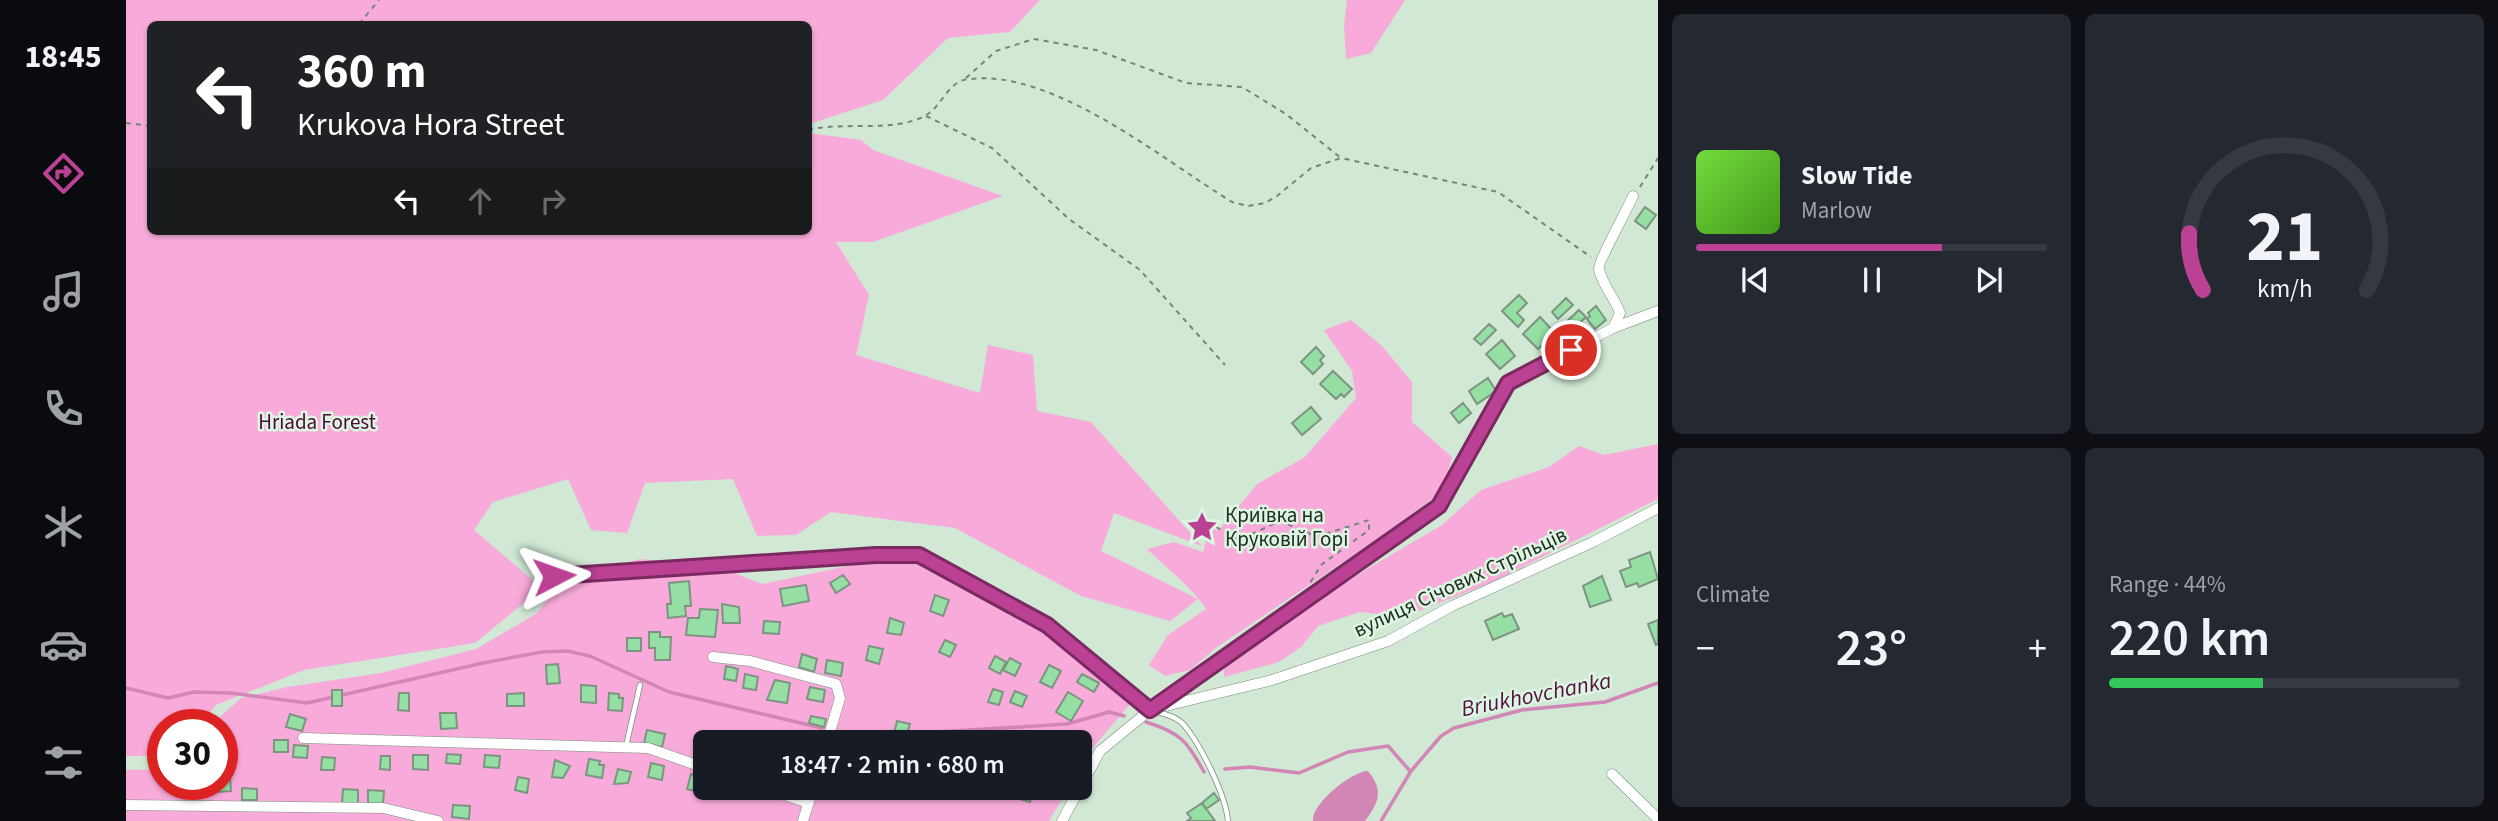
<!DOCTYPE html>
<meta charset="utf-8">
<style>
:root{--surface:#171b24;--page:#242831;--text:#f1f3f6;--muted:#9ea1a6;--line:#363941;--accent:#bb4195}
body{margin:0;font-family:"Source Sans 3",sans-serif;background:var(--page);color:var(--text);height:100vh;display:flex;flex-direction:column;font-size:26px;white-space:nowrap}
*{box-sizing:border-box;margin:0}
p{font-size:23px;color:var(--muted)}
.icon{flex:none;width:38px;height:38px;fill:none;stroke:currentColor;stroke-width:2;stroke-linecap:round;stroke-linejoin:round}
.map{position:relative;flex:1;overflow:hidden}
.sheet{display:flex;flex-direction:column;gap:14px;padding:14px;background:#0d0f14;width:840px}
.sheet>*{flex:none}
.hud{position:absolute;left:21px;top:21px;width:665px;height:214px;border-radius:10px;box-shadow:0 2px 5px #0004;background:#202124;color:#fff;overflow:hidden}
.speed{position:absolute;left:21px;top:709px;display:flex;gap:14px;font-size:35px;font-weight:700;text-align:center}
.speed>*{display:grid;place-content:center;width:91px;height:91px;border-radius:50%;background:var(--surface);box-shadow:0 2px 5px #0004;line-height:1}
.speed .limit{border:10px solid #d22;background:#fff;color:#111}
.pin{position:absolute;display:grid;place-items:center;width:60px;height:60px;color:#fff;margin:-30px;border:4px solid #fff;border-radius:50%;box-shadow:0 2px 7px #0007}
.me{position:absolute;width:77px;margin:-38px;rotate:86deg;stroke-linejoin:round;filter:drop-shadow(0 0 5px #0008)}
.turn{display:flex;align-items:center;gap:24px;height:147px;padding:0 35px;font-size:32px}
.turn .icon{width:91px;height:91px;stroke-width:2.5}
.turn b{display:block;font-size:49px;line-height:60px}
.lanes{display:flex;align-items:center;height:66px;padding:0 35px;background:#0003;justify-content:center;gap:35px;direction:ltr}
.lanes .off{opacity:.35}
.big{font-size:52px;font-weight:600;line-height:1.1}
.sheet .card{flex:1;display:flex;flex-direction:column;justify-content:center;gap:10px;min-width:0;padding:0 24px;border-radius:10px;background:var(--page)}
.sheet .dial{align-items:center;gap:0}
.dial svg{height:182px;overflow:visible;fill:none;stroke:var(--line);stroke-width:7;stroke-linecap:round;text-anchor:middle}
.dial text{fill:var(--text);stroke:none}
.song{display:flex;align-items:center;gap:21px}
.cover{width:84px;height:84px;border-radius:10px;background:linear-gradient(135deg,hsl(100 70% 55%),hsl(100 70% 35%))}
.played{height:7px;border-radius:4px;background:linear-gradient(90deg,var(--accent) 70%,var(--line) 70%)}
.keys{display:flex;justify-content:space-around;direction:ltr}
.heat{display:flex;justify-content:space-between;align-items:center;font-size:38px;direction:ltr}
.charge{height:10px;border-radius:5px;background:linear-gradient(90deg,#34c759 44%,var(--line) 0)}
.sheet .tiles{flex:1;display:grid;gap:14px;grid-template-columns:repeat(2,1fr)}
.trip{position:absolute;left:567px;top:730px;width:399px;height:70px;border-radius:10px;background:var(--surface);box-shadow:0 2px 5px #0004;font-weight:600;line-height:70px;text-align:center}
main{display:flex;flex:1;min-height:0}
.dock{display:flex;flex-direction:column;width:126px;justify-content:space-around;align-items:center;background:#090b0e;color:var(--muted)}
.dock .icon{width:49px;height:49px}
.dock .selected{color:var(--accent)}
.dock b{font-size:32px;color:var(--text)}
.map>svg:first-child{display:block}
</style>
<main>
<nav class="dock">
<b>18:45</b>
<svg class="icon selected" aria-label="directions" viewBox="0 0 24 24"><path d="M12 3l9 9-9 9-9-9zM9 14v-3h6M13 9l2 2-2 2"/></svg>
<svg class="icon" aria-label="music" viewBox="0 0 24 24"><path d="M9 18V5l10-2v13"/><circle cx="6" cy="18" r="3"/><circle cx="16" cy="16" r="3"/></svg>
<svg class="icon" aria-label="phone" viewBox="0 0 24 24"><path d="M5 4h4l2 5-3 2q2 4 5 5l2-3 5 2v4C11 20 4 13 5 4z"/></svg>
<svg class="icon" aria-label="climate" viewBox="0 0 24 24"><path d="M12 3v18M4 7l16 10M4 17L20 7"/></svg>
<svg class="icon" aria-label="car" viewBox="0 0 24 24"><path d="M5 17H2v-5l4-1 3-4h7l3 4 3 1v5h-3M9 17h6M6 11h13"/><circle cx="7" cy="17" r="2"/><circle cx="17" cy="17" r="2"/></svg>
<svg class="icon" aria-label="filters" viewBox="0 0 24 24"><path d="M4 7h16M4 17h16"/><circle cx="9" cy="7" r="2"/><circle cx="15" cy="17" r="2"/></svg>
</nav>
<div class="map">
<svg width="1532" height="821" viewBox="0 0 1532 821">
<rect width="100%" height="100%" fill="#d0e8d4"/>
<path fill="#f8abda" d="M0 0H914L884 32 822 38 757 100 683 124 682 24H24V231H682L683 133 735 140 747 150 877 196 747 242H710L743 295 730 355 854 393 862 345 907 355 911 411 965 422 1076 546 988 513 975 551 1072 599 1044 621 955 596 829 528 705 512 670 535 631 536 607 479 519 483 501 533 465 530 442 479 367 502 348 530 416 588 349 643 178 670 90 705 74 724H37V756H0Z
M1221 0H1279L1245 53 1220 59 1218 25Z
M1225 320 1256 346 1286 382V422L1326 457 1316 492 1244 544 1091 647 1064 670 1039 676 1023 665 1042 635 1080 609C1064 585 1041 569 1021 549L1048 542 1077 552 1083 529 1093 530 1131 484 1179 457 1230 398 1226 371 1198 330Z
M1532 444V499L1366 582 1278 617 1234 612 1192 626 1175 647 1153 662 1098 677V666L1214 585 1316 525 1355 490 1423 467 1453 446 1478 455Z
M514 559 596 568 636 584 746 561 787 562 918 631 1010 697 964 751 954 768V742H579V788H943L923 821H0V770L37 769V784H96V724H86L115 698 161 687 255 673 350 649 410 614 438 579Z"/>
<path fill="#d286b5" d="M1242 771C1258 791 1253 802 1239 821H1187C1185 804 1226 771 1242 771Z"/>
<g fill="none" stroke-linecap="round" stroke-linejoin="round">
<path stroke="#d286b5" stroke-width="3.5" d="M0 688 42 698 68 692 105 693 181 703 357 663 416 652 441 651 464 656 543 692 696 728
M1020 722C1055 733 1061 741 1078 772
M711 732 768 742 811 732 941 724 983 712 998 716
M1099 769 1124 767 1173 773 1222 752 1262 746 1284 771
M1255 821 1285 771 1315 736 1328 728 1396 710 1479 702 1532 683"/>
</g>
<path fill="#95dfa4" stroke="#7d9481" stroke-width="2" d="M1519 207 1530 215 1520 229 1509 221Z
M1393 295 1401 303 1391 313 1398 320 1392 327 1376 311Z
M1440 298 1447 305 1432 319 1426 312Z
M1470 306 1480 320 1469 329 1461 319 1464 316 1462 313Z
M1453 310 1460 317 1445 331 1438 324Z
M1414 317 1429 333 1412 349 1397 334Z
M1363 324 1370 330 1355 345 1348 339Z
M1376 340 1389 356 1374 369 1360 354Z
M1190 347 1198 356 1194 360 1197 364 1187 374 1175 362Z
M1207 371 1226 389 1218 397 1215 394 1210 399 1194 384Z
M1362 378 1370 391 1351 404 1343 391Z
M1337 403 1345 413 1333 423 1325 413Z
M1185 407 1195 419 1176 435 1166 423Z
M1524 552 1532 579 1513 587 1511 583 1500 587 1494 571 1505 567 1503 560Z
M717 575 724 584 710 593 704 583Z
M1476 576 1485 600 1464 607 1457 586Z
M563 581 565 606H559L560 616 542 618 541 604H545L543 583Z
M680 585 683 601 657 606 654 589Z
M809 595 823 600 817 616 804 611Z
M596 604 613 607 614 623H597Z
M574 609 592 610 589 637 560 635 562 618H573Z
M1376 613 1378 617 1386 614 1393 629 1367 640 1359 621Z
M764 618 778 623 775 635 761 633Z
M1532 620V644L1530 645 1522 624Z
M638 621 654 622 653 634 637 633Z
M523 632H534V637H545L544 660H529V648H523Z
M501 638H515V651H501Z
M819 640 830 645 824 657 813 652Z
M743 646 757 649 753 664 740 660Z
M676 654 691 659 688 672 673 667Z
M869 656 880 662 874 674 863 668Z
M884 658 895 664 889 676 877 670Z
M701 660 717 663 715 676 699 673Z
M432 664 434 683 421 684 420 665Z
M923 665 935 671 926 688 914 682Z
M600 666 612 669 610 681 598 679Z
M619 674 632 677 630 690 617 688Z
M956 674 973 683 968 692 951 682Z
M649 680 664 683 661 703 641 700Z
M455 685 470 686V703L455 702Z
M684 687 699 690 697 702 681 699Z
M867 689 877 692 873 705 862 702Z
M206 690H216V706H206Z
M889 691 901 696 896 707 884 702Z
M942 692 957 701 945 721 930 712Z
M273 693H283V711L272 710Z
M398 693V706H381V694Z
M483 693 493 694V698H497L496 711 482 710Z
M314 713H330L331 728 315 729Z
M164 714 180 719 176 731 160 727Z
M685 716 700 719 698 727 683 723Z
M771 721 784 724 780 737 768 734Z
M521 730 539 734 536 747 518 743Z
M148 740H162V752H148Z
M168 745 182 746 181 758 167 757Z
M321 754 335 755 334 764 320 763Z
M287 755H302V770L287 769Z
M359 755 374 756 373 768 358 767Z
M255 756H264V770L254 769Z
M196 757 209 758 208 770H195Z
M463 759 474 761 473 765H478L476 778 460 775Z
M429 760 444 766 437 778 426 777Z
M525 763 538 766 536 780 522 777Z
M492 769 505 772 502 783 488 784Z
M565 774 577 778 573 792 561 789Z
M104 776 105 791 91 792V784H96V777Z
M392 777 403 779 401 793 389 790Z
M69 784H84L85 793 70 794Z
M116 788 131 789V800H116Z
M897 788H909L904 802 894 799Z
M217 789 232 790V804L216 803Z
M242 790 258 791 257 804 242 803Z
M1088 793 1093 800 1080 809 1076 803Z
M1076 803 1089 821H1061L1065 818 1061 813Z
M327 805 344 806 343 819 326 817Z"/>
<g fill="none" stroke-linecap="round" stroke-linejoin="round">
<defs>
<path id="service" d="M1028 711C1039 714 1051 717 1058 725 1075 745 1100 796 1102 821
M500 746 514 685"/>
<path id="minor" d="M1487 328 1494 313C1489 298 1476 285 1473 269 1471 264 1502 208 1507 196
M428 576 750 555H793L921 625 1024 710
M587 657 624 661 710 684 714 698 701 742
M1031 708 1146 680 1262 641 1326 606 1467 542 1532 508
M177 738 522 748 579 768
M1486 774 1532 819
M637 788 683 803
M0 805 257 808 312 821
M677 821 687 788
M936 821 974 751 1024 710 1313 506 1382 383 1487 328 1532 311"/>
</defs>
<use href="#service" stroke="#788e7b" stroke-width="6"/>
<use href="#minor" stroke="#788e7b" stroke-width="11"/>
<path stroke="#758578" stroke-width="2" stroke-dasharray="5 5" stroke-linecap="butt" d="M233 24 253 0
M840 78 870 51 908 39 970 50 1060 83 1116 87 1160 114 1215 158
M800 116 866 148 943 219 1014 270 1099 365
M0 123 24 126
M682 130C719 121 764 133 799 116 817 106 821 81 843 79 928 69 1037 160 1106 202L1122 206 1139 203 1151 196 1185 168 1215 158 1372 192 1465 257
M1514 187 1532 158
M1090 527 1113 540 1154 521 1184 534H1199L1243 520V530L1195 565 1184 583"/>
<use href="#service" stroke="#fff" stroke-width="4.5"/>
<use href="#minor" stroke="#fff" stroke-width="10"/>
</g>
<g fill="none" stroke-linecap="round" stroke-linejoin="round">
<defs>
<path id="route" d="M428 576 750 555H793L921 625 1024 710 1313 506 1382 383 1445 350"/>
</defs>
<use href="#route" stroke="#7a2a61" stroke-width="18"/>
<use href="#route" stroke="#bb4195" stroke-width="12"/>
</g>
<defs>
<symbol id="sight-bare" viewBox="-9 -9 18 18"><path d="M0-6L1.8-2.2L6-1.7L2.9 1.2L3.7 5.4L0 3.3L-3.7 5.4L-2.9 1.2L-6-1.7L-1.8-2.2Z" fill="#bb4195" stroke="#ddf6e1" stroke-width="2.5" paint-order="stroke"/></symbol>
</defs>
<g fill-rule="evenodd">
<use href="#sight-bare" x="1054" y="505" width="44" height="44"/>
</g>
<g text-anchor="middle" stroke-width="5" stroke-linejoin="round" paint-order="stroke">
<g font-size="21" fill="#4d083a" stroke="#ddf6e1">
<text x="191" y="429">Hriada Forest</text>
</g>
<g font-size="21" fill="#212b23" stroke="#ddf6e1" text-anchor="start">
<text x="1099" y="522">Криївка на<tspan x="1099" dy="24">Круковій Горі</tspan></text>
</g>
<g font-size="21" fill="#212b23" stroke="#ddf6e1">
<text transform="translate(1334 582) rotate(-25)" y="7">вулиця Січових Стрільців</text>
</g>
<g font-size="23" font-style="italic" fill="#541040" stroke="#ddf6e1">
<text transform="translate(1410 694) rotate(-11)" y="8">Briukhovchanka</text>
</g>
</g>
</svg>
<div class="speed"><div class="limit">30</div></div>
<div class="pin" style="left:1445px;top:350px;background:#d93025"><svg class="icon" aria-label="arrive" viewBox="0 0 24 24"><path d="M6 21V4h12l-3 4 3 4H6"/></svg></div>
<svg class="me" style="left:428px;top:576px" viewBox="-20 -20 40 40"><path d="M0-17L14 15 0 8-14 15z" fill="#bb4195" stroke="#fff" stroke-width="4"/></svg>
<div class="trip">18:47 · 2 min · 680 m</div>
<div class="hud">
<div class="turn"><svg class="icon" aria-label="left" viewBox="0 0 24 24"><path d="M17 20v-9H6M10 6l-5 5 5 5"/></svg><div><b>360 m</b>Krukova Hora Street</div></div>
<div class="lanes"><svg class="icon" aria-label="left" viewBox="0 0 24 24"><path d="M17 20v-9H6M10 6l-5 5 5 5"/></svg><svg class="icon off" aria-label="ahead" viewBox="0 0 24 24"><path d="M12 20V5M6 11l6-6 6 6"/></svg><svg class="icon off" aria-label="right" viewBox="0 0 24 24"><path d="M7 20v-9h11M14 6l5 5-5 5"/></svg></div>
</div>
</div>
<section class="sheet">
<div class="tiles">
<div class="card">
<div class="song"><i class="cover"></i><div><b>Slow Tide</b><p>Marlow</p></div></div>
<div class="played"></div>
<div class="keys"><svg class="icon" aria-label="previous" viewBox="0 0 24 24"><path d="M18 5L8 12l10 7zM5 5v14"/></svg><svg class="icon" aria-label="pause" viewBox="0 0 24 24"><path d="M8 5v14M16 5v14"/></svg><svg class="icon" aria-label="next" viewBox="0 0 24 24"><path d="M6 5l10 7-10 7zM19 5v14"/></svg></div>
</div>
<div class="card dial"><svg viewBox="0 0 100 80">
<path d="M14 69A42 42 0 1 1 86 69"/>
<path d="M14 69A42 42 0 0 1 8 44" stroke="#bb4195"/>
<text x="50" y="56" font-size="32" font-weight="700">21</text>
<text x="50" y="72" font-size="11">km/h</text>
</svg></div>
<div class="card"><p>Climate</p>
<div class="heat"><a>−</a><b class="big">23°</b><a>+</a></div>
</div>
<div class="card"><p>Range · 44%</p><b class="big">220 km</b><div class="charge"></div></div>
</div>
</section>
</main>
